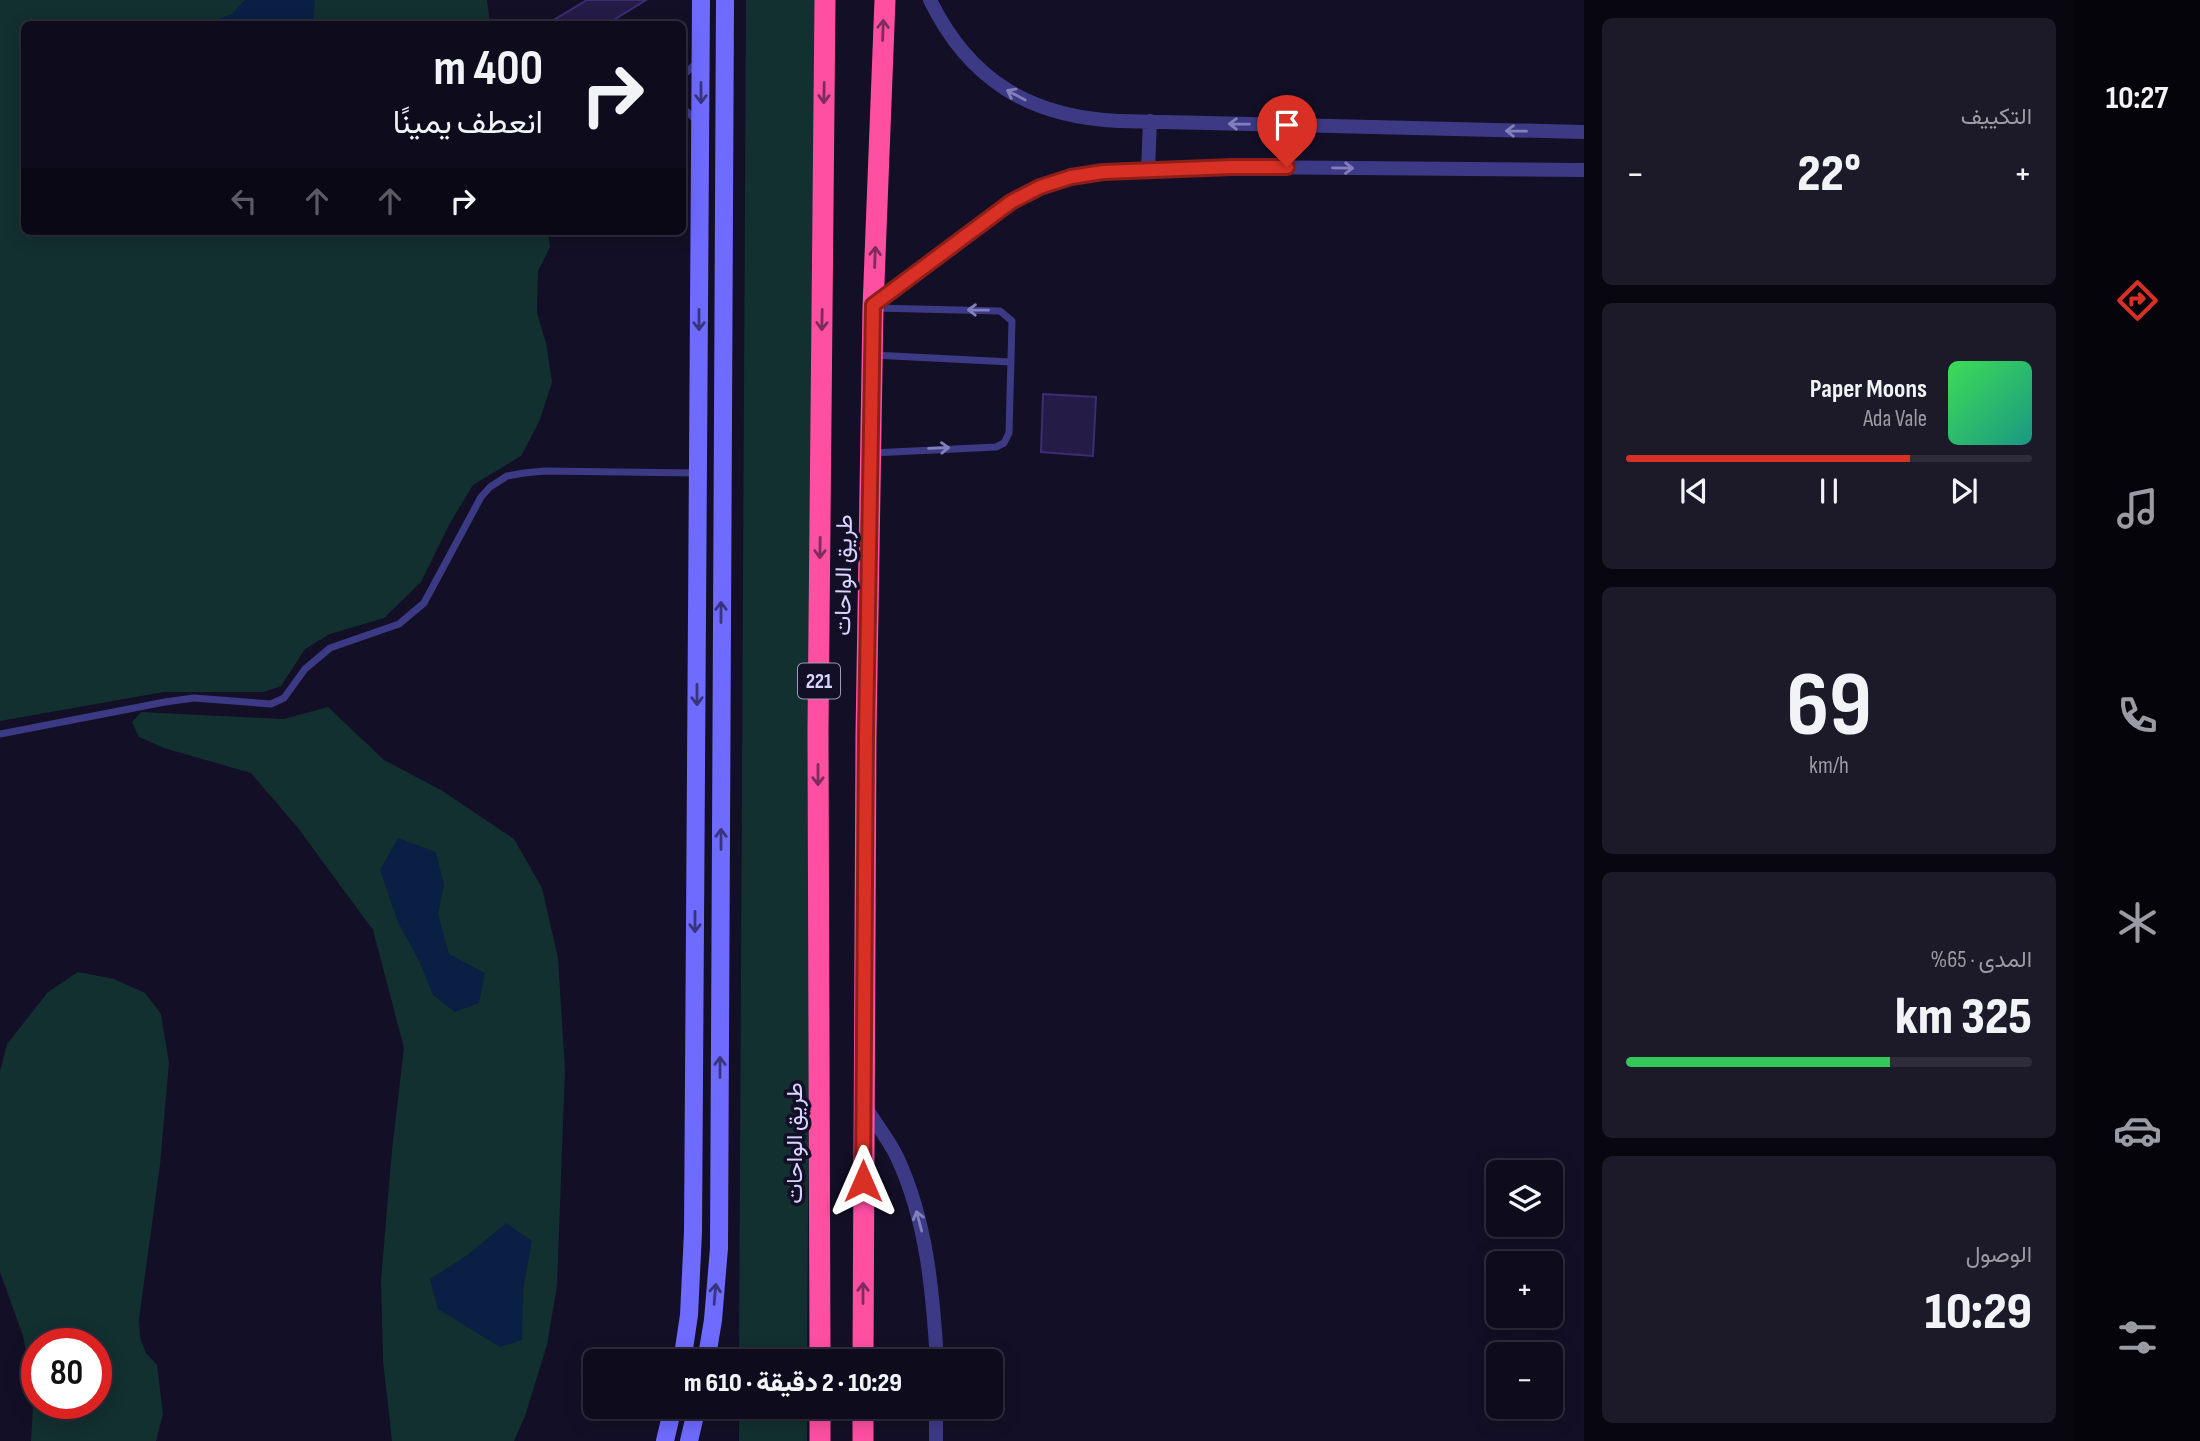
<!DOCTYPE html>
<html lang="ar">
<meta charset="utf-8">
<style>
:root{--surface:#0e0b1c;--page:#1c1929;--text:#f1f3f6;--muted:#9b9ba3;--line:#2e2b3b;--accent:#d93025}
body{margin:0;font-family:"Sofia Sans Condensed",Vazirmatn,sans-serif;background:var(--page);color:var(--text);direction:rtl;height:100vh;display:flex;flex-direction:column;font-size:26px;white-space:nowrap}
*{box-sizing:border-box;margin:0}
p{font-size:23px;color:var(--muted)}
.icon{flex:none;width:38px;height:38px;fill:none;stroke:currentColor;stroke-width:2;stroke-linecap:round;stroke-linejoin:round}
.map{position:relative;flex:1;overflow:hidden;direction:ltr}
.sheet{display:flex;flex-direction:column;gap:18px;padding:18px;background:#08060f;width:490px}
.sheet>*{flex:none}
.guide{position:absolute;left:21px;top:21px;width:665px;height:214px;border-radius:10px;box-shadow:0 4px 18px #0003,0 0 0 2px var(--line);direction:rtl;background:#0e0b1c;color:var(--text);overflow:hidden}
.tools{position:absolute;left:1486px;top:1160px;display:grid;gap:14px}
.tools a{display:grid;place-items:center;width:77px;height:77px;border-radius:10px;background:var(--surface);box-shadow:0 4px 18px #0003,0 0 0 2px var(--line);font-size:35px}
.speed{position:absolute;left:21px;top:1328px;display:flex;gap:14px;font-size:35px;font-weight:700;text-align:center}
.speed>*{display:grid;place-content:center;width:91px;height:91px;border-radius:50%;background:var(--surface);box-shadow:0 4px 18px #0003,0 0 0 2px var(--line);line-height:1}
.speed .limit{border:10px solid #d22;background:#fff;color:#111}
.pin{position:absolute;display:grid;place-items:center;width:60px;height:60px;color:#fff;margin:-72px -30px;border-radius:50% 50% 50% 0;rotate:-45deg;box-shadow:0 0 7px #0007}
.pin .icon{rotate:45deg}
.me{position:absolute;width:77px;margin:-38px;rotate:0deg;stroke-linejoin:round;filter:drop-shadow(0 0 5px #0008)}
.turn{display:flex;align-items:center;gap:24px;height:147px;padding:0 28px;font-size:32px}
.turn .icon{width:91px;height:91px;stroke-width:2.5}
.turn b{display:block;font-size:49px;line-height:60px}
.lanes{display:flex;align-items:center;height:66px;padding:0 28px;background:#0003;justify-content:center;gap:35px;direction:ltr}
.lanes .off{opacity:.35}
.big{font-size:52px;font-weight:800;line-height:1.1}
.sheet .tile{flex:1;display:flex;flex-direction:column;justify-content:center;gap:10px;min-width:0;padding:0 24px;border-radius:10px;background:var(--page)}
.sheet .dial{align-items:center;gap:0}
.dial b{font-size:91px;line-height:1}
.song{display:flex;align-items:center;gap:21px}
.cover{width:84px;height:84px;border-radius:10px;background:linear-gradient(135deg,hsl(130 70% 55%),hsl(170 70% 35%))}
.played{height:7px;border-radius:4px;background:linear-gradient(90deg,var(--accent) 70%,var(--line) 70%)}
.keys{display:flex;justify-content:space-around;direction:ltr}
.heat{display:flex;justify-content:space-between;align-items:center;font-size:38px;direction:ltr}
.charge{height:10px;border-radius:5px;background:linear-gradient(90deg,#34c759 65%,var(--line) 0)}
.trip{position:absolute;left:583px;top:1349px;width:420px;height:70px;border-radius:10px;background:var(--surface);box-shadow:0 4px 18px #0003,0 0 0 2px var(--line);font-weight:800;line-height:70px;text-align:center;direction:rtl}
main{display:flex;flex:1;min-height:0}
.dock{display:flex;flex-direction:column;width:126px;justify-content:space-around;align-items:center;background:#06040b;color:var(--muted)}
.dock .icon{width:49px;height:49px}
.dock .active{color:var(--accent)}
.dock b{font-size:32px;color:var(--text)}
.map>svg:first-child{display:block}
</style>
<main>
<nav class="dock">
<b>10:27</b>
<svg class="icon active" aria-label="directions" viewBox="0 0 24 24"><path d="M12 3l9 9-9 9-9-9zM9 14v-3h6M13 9l2 2-2 2"/></svg>
<svg class="icon" aria-label="music" viewBox="0 0 24 24"><path d="M9 18V5l10-2v13"/><circle cx="6" cy="18" r="3"/><circle cx="16" cy="16" r="3"/></svg>
<svg class="icon" aria-label="phone" viewBox="0 0 24 24"><path d="M5 4h4l2 5-3 2q2 4 5 5l2-3 5 2v4C11 20 4 13 5 4z"/></svg>
<svg class="icon" aria-label="climate" viewBox="0 0 24 24"><path d="M12 3v18M4 7l16 10M4 17L20 7"/></svg>
<svg class="icon" aria-label="car" viewBox="0 0 24 24"><path d="M5 17H2v-5l4-1 3-4h7l3 4 3 1v5h-3M9 17h6M6 11h13"/><circle cx="7" cy="17" r="2"/><circle cx="17" cy="17" r="2"/></svg>
<svg class="icon" aria-label="filters" viewBox="0 0 24 24"><path d="M4 7h16M4 17h16"/><circle cx="9" cy="7" r="2"/><circle cx="15" cy="17" r="2"/></svg>
</nav>
<section class="sheet">
<div class="tile"><p>التكييف</p>
<div class="heat"><a>−</a><b class="big">22°</b><a>+</a></div>
</div>
<div class="tile">
<div class="song"><i class="cover"></i><div><b>Paper Moons</b><p>Ada Vale</p></div></div>
<div class="played"></div>
<div class="keys"><svg class="icon" aria-label="previous" viewBox="0 0 24 24"><path d="M18 5L8 12l10 7zM5 5v14"/></svg><svg class="icon" aria-label="pause" viewBox="0 0 24 24"><path d="M8 5v14M16 5v14"/></svg><svg class="icon" aria-label="next" viewBox="0 0 24 24"><path d="M6 5l10 7-10 7zM19 5v14"/></svg></div>
</div>
<div class="tile dial"><b>69</b><p>km/h</p></div>
<div class="tile"><p>المدى · 65%</p><b class="big">325 km</b><div class="charge"></div></div>
<div class="tile"><p>الوصول</p><b class="big">10:29</b></div>
</section>
<div class="map">
<svg width="1584" height="1441" viewBox="0 0 1584 1441">
<rect width="100%" height="100%" fill="#130f26"/>
<path fill="#12302f" fill-rule="evenodd" d="M0 0H487L490 24H24V231H548L550 247 538 271 537 313 546 343 552 382 539 422 521 456 473 485 449 525 421 582 384 618 330 634 305 649 281 686 264 692H164L0 721Z
M746 0H817L807 1361 739 1362Z
M328 707 384 760 441 790 514 839 542 888 558 958 565 1070 557 1286 547 1345 525 1416 514 1441H392L383 1360 381 1280 392 1150 404 1048 373 930 298 828 251 773 164 748 139 737 132 722 141 712 284 719Z
M78 972 114 979 145 993 161 1014 169 1063 160 1165 139 1319 140 1338 146 1353 157 1365 163 1414 156 1441H31L34 1390 23 1336 0 1272V1071L7 1044 48 992ZM96 1344V1404H37V1344Z
M739 1407H807V1441H739Z"/>
<path fill="#0a1f44" d="M245 0H315L313 24H206L232 14Z
M398 838 436 852 444 885 438 914 449 954 485 973 479 1003 455 1012 433 995 420 963 398 922 380 870Z
M506 1223 532 1241 523 1290 522 1340 500 1347 438 1309 430 1279 469 1254Z"/>
<path fill="#241b47" stroke="#3b2d73" stroke-width="2" d="M587 0H646L607 24H547Z
M1043 394 1096 397 1093 456 1041 452Z"/>
<g fill="none" stroke-linecap="round" stroke-linejoin="round">
<path stroke="#3d3a85" stroke-width="7" d="M682 76 698 62
M682 107 697 121
M873 355 1011 362
M872 453 996 447 1004 443 1009 433 1012 321 1000 311 875 308
M0 734 165 702 194 698 271 704 284 698 305 669 330 648 399 624 424 603 481 497 490 487 507 476 524 473 545 471 697 473"/>
<path stroke="#3d3a85" stroke-width="14" d="M930 0C969 80 1030 117 1119 121L1584 132
M1148 170 1150 121
M873 305 1011 202 1040 187 1071 177 1103 172 1232 167 1584 170
M866 1108C876 1124 889 1140 897 1157 927 1221 933 1293 937 1362
M936 1441V1407"/>
<path stroke="#6f6bff" stroke-width="18" d="M682 1362 689 1315 693 1232 701 0
M706 1362 713 1320 719 1248 725 0
M665 1441 673 1407
M689 1441 697 1407"/>
<path stroke="#ff4fa3" stroke-width="21" d="M820 1362 818 731 825 0
M863 1362 866 734 873 308 885 0
M820 1407V1441
M863 1441V1407"/>
</g>
<defs><path id="oneway-shaft" d="M-6 0H5M1.5-3L5.5 0L1.5 3" fill="none" stroke-width="1.6" stroke-linecap="round" stroke-linejoin="round" transform="scale(1.75)"/></defs>
<g stroke="#7d2c5e">
<use href="#oneway-shaft" transform="translate(883 30) rotate(-88)"/>
<use href="#oneway-shaft" transform="translate(824 93) rotate(91)"/>
<use href="#oneway-shaft" transform="translate(875 257) rotate(-88)"/>
<use href="#oneway-shaft" transform="translate(822 320) rotate(91)"/>
<use href="#oneway-shaft" transform="translate(820 548) rotate(91)"/>
<use href="#oneway-shaft" transform="translate(818 775) rotate(90)"/>
<use href="#oneway-shaft" transform="translate(863 1293) rotate(-90)"/>
</g>
<g stroke="#38347d">
<use href="#oneway-shaft" transform="translate(701 93) rotate(90)"/>
<use href="#oneway-shaft" transform="translate(699 320) rotate(90)"/>
<use href="#oneway-shaft" transform="translate(721 612) rotate(-90)"/>
<use href="#oneway-shaft" transform="translate(697 695) rotate(90)"/>
<use href="#oneway-shaft" transform="translate(721 839) rotate(-90)"/>
<use href="#oneway-shaft" transform="translate(695 922) rotate(90)"/>
<use href="#oneway-shaft" transform="translate(720 1067) rotate(-90)"/>
<use href="#oneway-shaft" transform="translate(715 1294) rotate(-85)"/>
</g>
<g stroke="#837fbc">
<use href="#oneway-shaft" transform="translate(1016 95) rotate(-152)"/>
<use href="#oneway-shaft" transform="translate(1239 124) rotate(-179)"/>
<use href="#oneway-shaft" transform="translate(1516 131) rotate(-179)"/>
<use href="#oneway-shaft" transform="translate(1343 168) rotate(1)"/>
<use href="#oneway-shaft" transform="translate(978 310) rotate(-179)"/>
<use href="#oneway-shaft" transform="translate(939 448) rotate(-2)"/>
<use href="#oneway-shaft" transform="translate(919 1221) rotate(-105)"/>
</g>
<g fill="none" stroke-linecap="round" stroke-linejoin="round">
<defs>
<path id="route" d="M863 1181 866 734 873 305 1011 202 1040 187 1071 177 1103 172 1233 167H1287"/>
</defs>
<use href="#route" stroke="#8d1f18" stroke-width="18"/>
<use href="#route" stroke="#d93025" stroke-width="12"/>
</g>
<g text-anchor="middle" stroke-width="7" stroke-linejoin="round" paint-order="stroke">
<rect fill="#130f26" stroke="#9e99be" stroke-width="2" x="798" y="663.5" width="42" height="35" rx="5"/>
<g font-size="21" font-weight="bold" fill="#d9d4ff">
<text x="819" y="688">221</text>
</g>
<g font-size="23" fill="#d9d4ff" stroke="#130f26">
<text transform="translate(843 575) rotate(-89)" y="8">طريق الواحات</text>
<text transform="translate(794 1143) rotate(-90)" y="8">طريق الواحات</text>
</g>
</g>
</svg>
<div class="tools">
<a><svg class="icon" aria-label="layers" viewBox="0 0 24 24"><path d="M12 4l9 5-9 5-9-5zM3 14l9 5 9-5"/></svg></a>
<a>+</a>
<a>−</a>
</div>
<div class="speed"><div class="limit">80</div></div>
<div class="pin" style="left:1287px;top:167px;background:#d93025"><svg class="icon" aria-label="arrive" viewBox="0 0 24 24"><path d="M6 21V4h12l-3 4 3 4H6"/></svg></div>
<svg class="me" style="left:863px;top:1181px" viewBox="-20 -20 40 40"><path d="M0-17L14 15 0 8-14 15z" fill="#d93025" stroke="#fff" stroke-width="4"/></svg>
<div class="trip">10:29 · 2 دقيقة · 610 m</div>
<div class="guide">
<div class="turn"><svg class="icon" aria-label="right" viewBox="0 0 24 24"><path d="M7 20v-9h11M14 6l5 5-5 5"/></svg><div><b>400 m</b>انعطف يمينًا</div></div>
<div class="lanes"><svg class="icon off" aria-label="left" viewBox="0 0 24 24"><path d="M17 20v-9H6M10 6l-5 5 5 5"/></svg><svg class="icon off" aria-label="ahead" viewBox="0 0 24 24"><path d="M12 20V5M6 11l6-6 6 6"/></svg><svg class="icon off" aria-label="ahead" viewBox="0 0 24 24"><path d="M12 20V5M6 11l6-6 6 6"/></svg><svg class="icon" aria-label="right" viewBox="0 0 24 24"><path d="M7 20v-9h11M14 6l5 5-5 5"/></svg></div>
</div>
</div>
</main>
